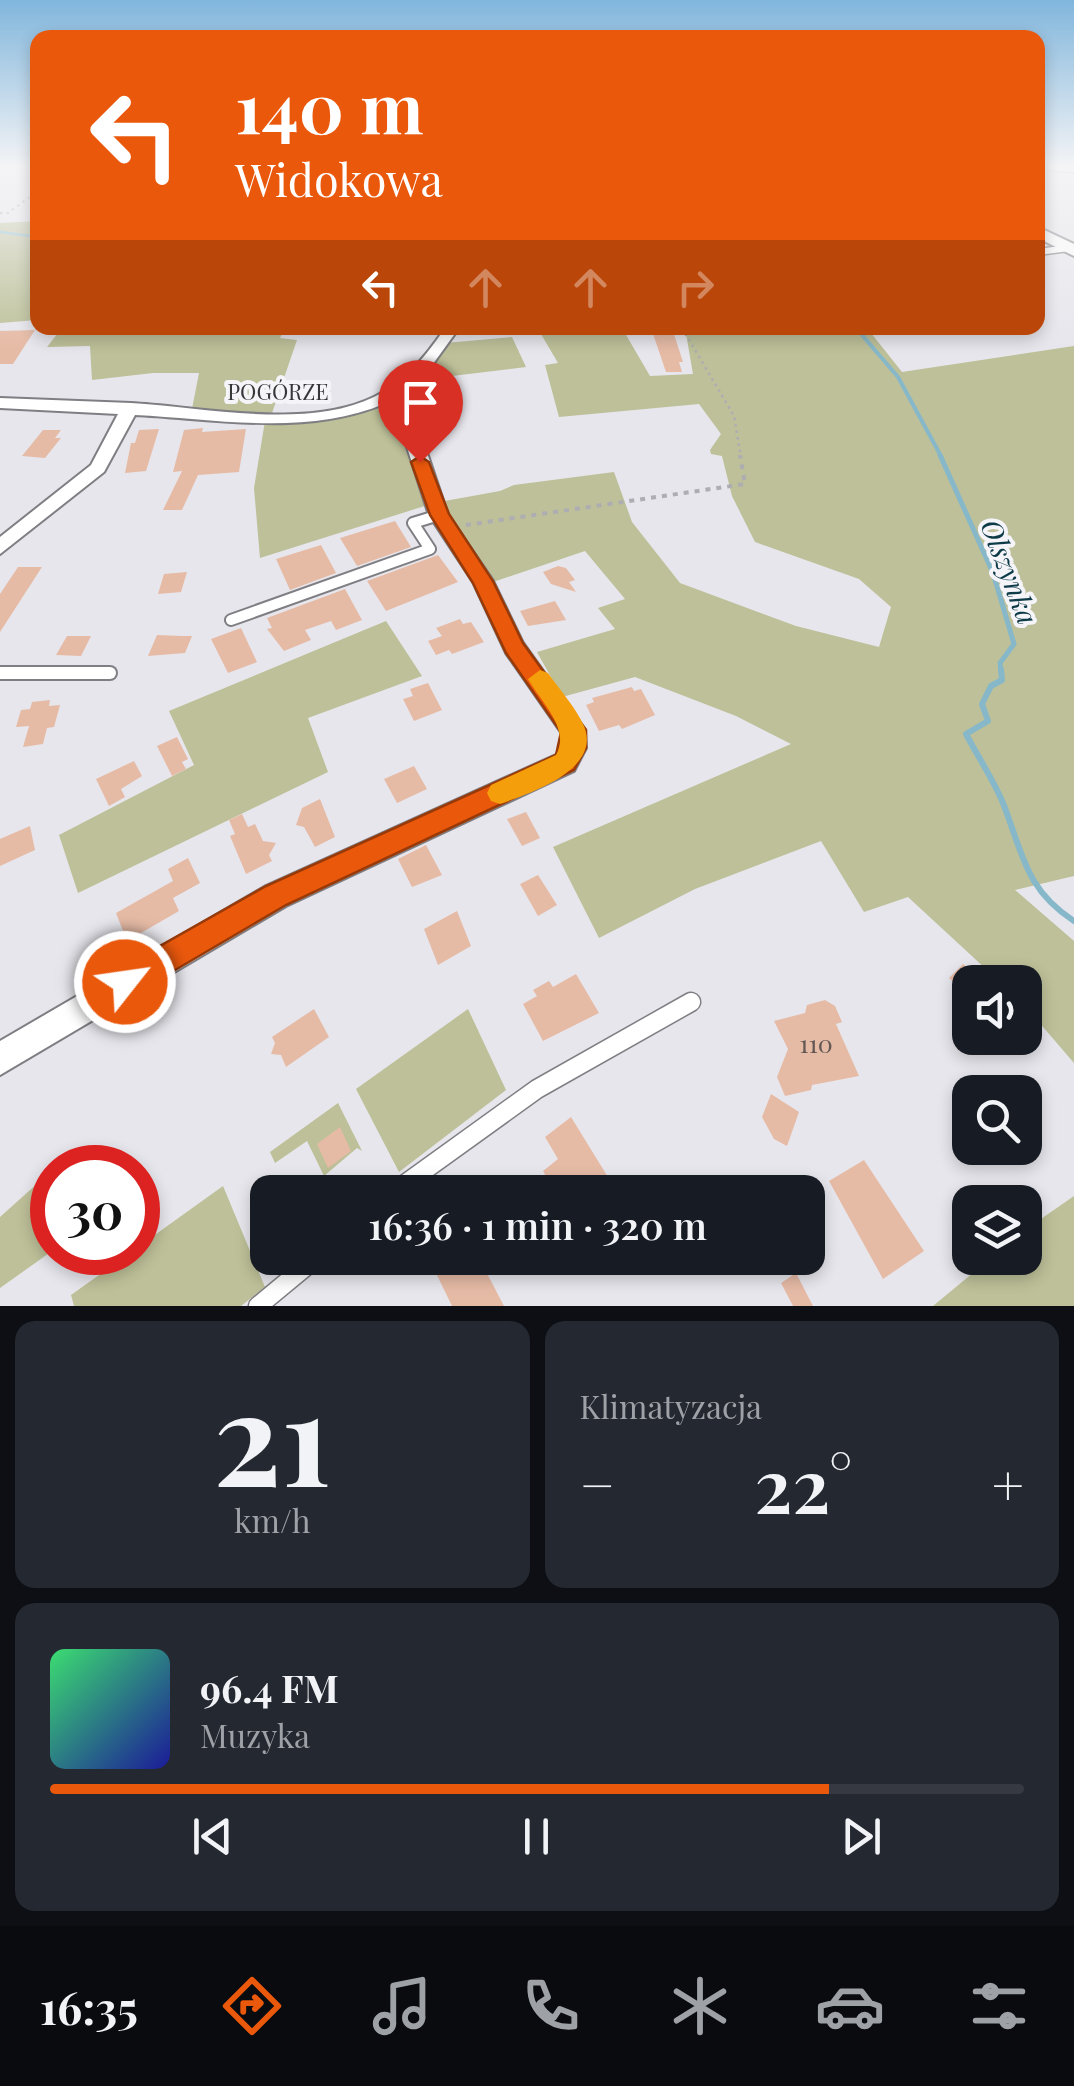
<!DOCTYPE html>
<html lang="pl">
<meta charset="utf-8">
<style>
:root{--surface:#171b24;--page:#242831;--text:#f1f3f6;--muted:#9ea1a6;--line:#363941;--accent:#ea580c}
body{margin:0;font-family:"Playfair Display",serif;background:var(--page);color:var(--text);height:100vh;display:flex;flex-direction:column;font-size:38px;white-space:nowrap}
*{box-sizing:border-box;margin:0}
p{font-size:32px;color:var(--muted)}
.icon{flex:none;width:55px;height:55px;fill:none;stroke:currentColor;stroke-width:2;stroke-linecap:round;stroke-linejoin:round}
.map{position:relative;height:1306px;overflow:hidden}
.sheet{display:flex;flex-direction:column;gap:15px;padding:15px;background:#0d0f14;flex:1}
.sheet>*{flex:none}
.banner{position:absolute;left:30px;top:30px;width:1015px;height:305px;border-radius:20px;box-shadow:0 5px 15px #0003;background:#ea580c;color:#fff;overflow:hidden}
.controls{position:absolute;left:952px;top:965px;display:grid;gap:20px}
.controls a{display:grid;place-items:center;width:90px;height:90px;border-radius:20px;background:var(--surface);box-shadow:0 5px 15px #0003;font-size:50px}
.speed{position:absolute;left:30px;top:1145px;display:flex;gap:20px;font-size:50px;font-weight:700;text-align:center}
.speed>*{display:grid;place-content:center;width:130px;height:130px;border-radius:50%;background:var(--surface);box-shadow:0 5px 15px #0003;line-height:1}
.speed .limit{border:15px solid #d22;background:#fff;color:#111}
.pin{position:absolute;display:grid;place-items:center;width:85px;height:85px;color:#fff;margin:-102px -42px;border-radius:50% 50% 50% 0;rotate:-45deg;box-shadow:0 0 10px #0007}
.pin .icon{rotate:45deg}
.me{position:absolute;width:110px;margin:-55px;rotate:60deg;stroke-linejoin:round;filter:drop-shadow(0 0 8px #0008)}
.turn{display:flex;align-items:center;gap:35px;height:210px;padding:0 40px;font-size:45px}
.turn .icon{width:130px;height:130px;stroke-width:2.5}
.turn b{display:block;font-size:70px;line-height:85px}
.lanes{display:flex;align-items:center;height:95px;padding:0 40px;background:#0003;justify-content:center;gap:50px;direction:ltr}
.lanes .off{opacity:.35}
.big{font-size:75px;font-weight:600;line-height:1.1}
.sheet .tile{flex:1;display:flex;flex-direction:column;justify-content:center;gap:15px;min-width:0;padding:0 35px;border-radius:20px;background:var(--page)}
.sheet .dial{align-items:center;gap:0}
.dial b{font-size:130px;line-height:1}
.song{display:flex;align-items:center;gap:30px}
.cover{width:120px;height:120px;border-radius:15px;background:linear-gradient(135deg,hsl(140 70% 55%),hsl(240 70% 35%))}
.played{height:10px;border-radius:5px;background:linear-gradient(90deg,var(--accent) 80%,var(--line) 80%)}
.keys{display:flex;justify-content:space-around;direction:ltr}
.heat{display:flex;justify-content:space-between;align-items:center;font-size:55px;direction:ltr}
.sheet .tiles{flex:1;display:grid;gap:15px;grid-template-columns:1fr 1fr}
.tile:last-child{grid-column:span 2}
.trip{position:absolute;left:250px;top:1175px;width:575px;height:100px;border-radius:20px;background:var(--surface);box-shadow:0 5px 15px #0003;font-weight:600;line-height:100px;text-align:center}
.menu{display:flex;height:160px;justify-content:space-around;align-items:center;background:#090b0e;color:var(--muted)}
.menu .icon{width:70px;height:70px}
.menu .selected{color:var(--accent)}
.menu b{font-size:45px;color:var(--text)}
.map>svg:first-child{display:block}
</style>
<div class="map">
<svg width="1074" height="1306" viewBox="0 0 1074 1306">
<rect width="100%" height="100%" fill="#e7e6ec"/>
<path fill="#bdc098" d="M37 221V320L0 323V223Z
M62 328H285L280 338 297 340 272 413 192 409 199 373H153L92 380 90 346 47 347Z
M532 328H622L650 376 693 374 685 328H867L902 372 1074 346V876L1015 890 1074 941V1063L1025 1006V982H1000L908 897 864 912 821 841 695 889 599 938 553 847 791 744 736 716 635 677 562 697 537 652 615 629 598 608 625 599 585 551 490 583 439 502 500 491 514 485 614 472 632 522 680 583 796 626 879 647 891 607 859 579 755 542 732 496 722 456 711 454 710 450 721 434 699 404 559 417 545 365 558 363 538 329Z
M512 337 526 367 419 380 445 343Z
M385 403 395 415 431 504 260 558 254 488 265 421 322 420Z
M386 621 422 676 308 718 328 772 78 893 59 835 194 765 169 711Z
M468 1009 506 1090 399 1172 356 1089Z
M338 1103 362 1151 357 1148 324 1176 307 1141 275 1163 270 1152Z
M39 1182 52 1198V1251L0 1288V1217Z
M223 1186 265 1287 241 1306H74L71 1295 130 1253 138 1252V1247Z
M1074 1196V1306H933L991 1258H1025V1230Z"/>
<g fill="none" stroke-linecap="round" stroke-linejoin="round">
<path stroke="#87b8ca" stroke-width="2.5" d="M0 232 38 237"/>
<path stroke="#87b8ca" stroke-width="4" d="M856 328 898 377 942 458"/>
<path stroke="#87b8ca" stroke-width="5" d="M940 455 993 573 1014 644 1000 663 1001 671"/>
<path stroke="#87b8ca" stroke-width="6" d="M1001 669 1002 680 991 686 982 704 988 721 966 734C978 757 993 779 1003 803 1023 854 1025 889 1074 921"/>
</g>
<path fill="#e6bba6" d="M651 328H672L683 362H679L682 372H666Z
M35 330 13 364H0V331Z
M203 428 202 432 246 429 239 472 198 475 182 510H163L182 471 173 472 184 430Z
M159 429 146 471 125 473 131 443H135L139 430Z
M43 430H61L55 438H61L45 458 22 456Z
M395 521 411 547 357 566 340 538Z
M321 545 336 573 290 590 276 559Z
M438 555 458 582 386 611 367 581Z
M558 566 566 568 575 580 569 582 576 592 551 584 543 572Z
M18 567H42L0 632V594Z
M187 572 181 592 158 594 164 574Z
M345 589 362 620 336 630 331 621 305 630 311 640 284 651 267 629 272 628 267 618Z
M555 601 566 620 528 626 520 611Z
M460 619 463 624 471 622 484 642 452 654 449 650 436 655 428 641 442 636 436 628Z
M241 628 257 662 228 673 211 639Z
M157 635 182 636H192L185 653 148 656Z
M67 636H91L81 656 56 655Z
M428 683 442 710 414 721 403 699 413 696 410 689Z
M632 687 634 691 641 689 655 715 622 729 619 725 599 731 586 705 594 702 592 698Z
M50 700 49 706 60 705 54 727 47 728 43 744 23 747 29 726 16 727 21 710 30 709 32 702Z
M177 737 188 759 182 762 186 769 172 776 157 746Z
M134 761 142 776 121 789 125 797 109 806 96 779Z
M414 766 427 789 397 803 384 779Z
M320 799 335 837 315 847 304 827 296 825 302 808Z
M526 812 540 838 522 846 507 819Z
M242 814 248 827 255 824 263 841 276 843 269 855 272 861 246 874 230 836 235 834 229 820Z
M30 826 35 850 0 866V839Z
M426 845 442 875 412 887 398 859Z
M188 858 200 883 173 898 179 911 127 941 116 913 173 881 168 869Z
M538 875 557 905 538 916 520 884Z
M457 911 471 946 438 965 424 929Z
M963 964 984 982H970V997L949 978Z
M576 974 599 1013 543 1041 523 1004 537 996 533 990 549 981 553 987Z
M825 1000 835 1006 842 1022 836 1024 859 1076 812 1085 811 1090 785 1096 777 1077 788 1049 774 1021 805 1013 807 1005Z
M314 1009 329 1037 286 1067 281 1055 271 1054 275 1043 272 1037Z
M771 1094 799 1112 787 1146 774 1139 762 1117Z
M571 1117 603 1169 617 1192H555L543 1171 558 1159 545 1137Z
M340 1127 351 1151 328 1168 317 1144Z
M864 1160 924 1251 883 1279 829 1181Z
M449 1258H479L504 1306H452L434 1269Z
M796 1273 813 1306H793L781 1283Z"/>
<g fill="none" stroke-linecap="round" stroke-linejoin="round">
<defs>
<path id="lane-far3" d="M1038 252 1069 248"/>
<path id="lane-far2" d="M231 620 430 549 413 523 439 515"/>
<path id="lane-far1" d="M0 673H110"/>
<path id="lane" d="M394 1192 537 1089 691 1002
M258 1306 316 1258"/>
<path id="street" d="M1038 165 1074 166V172L1038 169Z
M445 328H459L425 375 398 396 422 438 448 515 493 581 523 643 585 730 586 748 574 771 286 906 0 1075V1041L266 886 556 755 562 747 561 732 506 653 473 582 429 515 404 438 386 403C308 437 217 419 135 415L104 472 0 554V537L91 465 118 414 0 408V398C43 400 88 401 131 403 203 407 306 430 374 397 405 382 426 356 445 328Z"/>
<path id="secondary" d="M1038 227 1074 244V256L1038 238Z"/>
</defs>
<use href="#lane-far3" stroke="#7f7e83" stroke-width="9"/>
<use href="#lane-far2" stroke="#7f7e83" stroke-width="14"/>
<use href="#lane-far1" stroke="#7f7e83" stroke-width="16"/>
<use href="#lane" stroke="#7f7e83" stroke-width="21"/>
<use href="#street" stroke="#7f7e83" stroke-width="4"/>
<use href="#secondary" stroke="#7f7e83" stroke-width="4"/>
<path stroke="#aeadb2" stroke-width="2.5" stroke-dasharray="2.5 4" stroke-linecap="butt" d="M0 213H8L38 191
M682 328 734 416 741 458"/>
<path stroke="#aeadb2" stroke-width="4" stroke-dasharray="5 6" stroke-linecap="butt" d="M466 525 745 484 740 455"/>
<use href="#lane-far3" stroke="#fff" stroke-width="6"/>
<use href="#lane-far2" stroke="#fff" stroke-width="10"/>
<use href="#lane-far1" stroke="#fff" stroke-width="12"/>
<use href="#lane" stroke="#fff" stroke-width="18"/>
<use href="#street" fill="#fff" fill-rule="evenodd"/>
<use href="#secondary" fill="#fff" fill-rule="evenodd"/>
</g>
<linearGradient id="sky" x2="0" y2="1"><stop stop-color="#81b6dc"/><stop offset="0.48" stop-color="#f4f4f6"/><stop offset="1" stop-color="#f4f4f6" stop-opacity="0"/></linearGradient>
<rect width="1074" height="347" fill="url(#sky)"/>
<path fill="#ea580c" stroke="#983908" stroke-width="2.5" d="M420 456 429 462 449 514 493 581 523 643 586 730V748L574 770 286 905 136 993 125 998 114 993 109 982 114 972 266 886 556 755 561 732 506 653 473 583 430 515 411 462Z"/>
<path fill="#f59e0b" d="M540 670 548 673C560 690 576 708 584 726 602 770 530 793 500 804L491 801 487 793 491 785 556 755C571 729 541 702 528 679Z"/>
<g text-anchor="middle" stroke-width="8" stroke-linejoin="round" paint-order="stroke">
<g font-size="22" fill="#373739" stroke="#f4f4f9">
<text x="278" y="400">POGÓRZE</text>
</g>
<g font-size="25" fill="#635854">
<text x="816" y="1053">110</text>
</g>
<g font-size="28" font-style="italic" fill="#0e3b48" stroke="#f4f4f9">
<text transform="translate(1009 572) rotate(69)" y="10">Olszynka</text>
</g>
</g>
</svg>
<div class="controls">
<a><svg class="icon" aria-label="sound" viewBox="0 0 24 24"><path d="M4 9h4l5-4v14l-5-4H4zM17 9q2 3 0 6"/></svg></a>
<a><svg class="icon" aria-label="search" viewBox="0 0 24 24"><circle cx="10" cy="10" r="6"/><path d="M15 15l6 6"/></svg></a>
<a><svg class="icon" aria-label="layers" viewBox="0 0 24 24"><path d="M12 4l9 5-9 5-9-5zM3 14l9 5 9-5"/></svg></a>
</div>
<div class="speed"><div class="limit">30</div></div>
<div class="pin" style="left:420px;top:462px;background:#d93025"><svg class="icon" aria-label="arrive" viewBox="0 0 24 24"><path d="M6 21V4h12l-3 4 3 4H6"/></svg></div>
<svg class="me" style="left:125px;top:982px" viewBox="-20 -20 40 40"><circle r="17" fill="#ea580c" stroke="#fff" stroke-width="3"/><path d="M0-11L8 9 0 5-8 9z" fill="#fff"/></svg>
<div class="trip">16:36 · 1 min · 320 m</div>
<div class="banner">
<div class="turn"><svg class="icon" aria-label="left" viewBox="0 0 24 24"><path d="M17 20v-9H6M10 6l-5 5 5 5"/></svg><div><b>140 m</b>Widokowa</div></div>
<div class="lanes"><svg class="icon" aria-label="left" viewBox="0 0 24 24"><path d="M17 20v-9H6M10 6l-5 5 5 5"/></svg><svg class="icon off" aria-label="ahead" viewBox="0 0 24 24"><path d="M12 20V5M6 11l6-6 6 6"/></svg><svg class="icon off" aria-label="ahead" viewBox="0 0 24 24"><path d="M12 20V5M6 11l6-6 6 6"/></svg><svg class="icon off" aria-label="right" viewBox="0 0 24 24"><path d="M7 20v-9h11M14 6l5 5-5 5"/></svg></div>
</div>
</div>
<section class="sheet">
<div class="tiles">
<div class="tile dial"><b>21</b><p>km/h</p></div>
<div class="tile"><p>Klimatyzacja</p>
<div class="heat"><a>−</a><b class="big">22°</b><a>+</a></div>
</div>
<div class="tile">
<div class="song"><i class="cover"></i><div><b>96.4 FM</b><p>Muzyka</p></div></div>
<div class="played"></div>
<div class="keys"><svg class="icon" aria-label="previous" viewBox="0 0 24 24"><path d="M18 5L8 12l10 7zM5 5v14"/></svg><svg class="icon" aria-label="pause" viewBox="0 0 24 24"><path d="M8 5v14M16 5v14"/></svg><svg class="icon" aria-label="next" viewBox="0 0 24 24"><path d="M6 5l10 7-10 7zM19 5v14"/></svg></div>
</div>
</div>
</section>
<nav class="menu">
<b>16:35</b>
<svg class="icon selected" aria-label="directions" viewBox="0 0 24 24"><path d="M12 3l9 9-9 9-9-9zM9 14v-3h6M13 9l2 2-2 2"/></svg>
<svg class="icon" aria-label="music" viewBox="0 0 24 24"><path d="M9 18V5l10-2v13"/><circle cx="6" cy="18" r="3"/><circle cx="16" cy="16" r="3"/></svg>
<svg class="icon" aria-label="phone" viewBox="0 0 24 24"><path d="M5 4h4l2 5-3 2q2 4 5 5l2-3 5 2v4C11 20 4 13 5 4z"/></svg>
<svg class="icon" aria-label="climate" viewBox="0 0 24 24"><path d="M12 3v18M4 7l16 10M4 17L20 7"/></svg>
<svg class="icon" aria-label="car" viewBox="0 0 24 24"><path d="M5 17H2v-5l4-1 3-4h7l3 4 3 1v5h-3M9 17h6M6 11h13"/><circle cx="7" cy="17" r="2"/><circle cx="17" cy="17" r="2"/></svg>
<svg class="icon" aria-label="filters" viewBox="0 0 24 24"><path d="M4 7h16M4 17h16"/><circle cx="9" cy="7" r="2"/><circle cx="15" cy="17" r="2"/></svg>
</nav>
